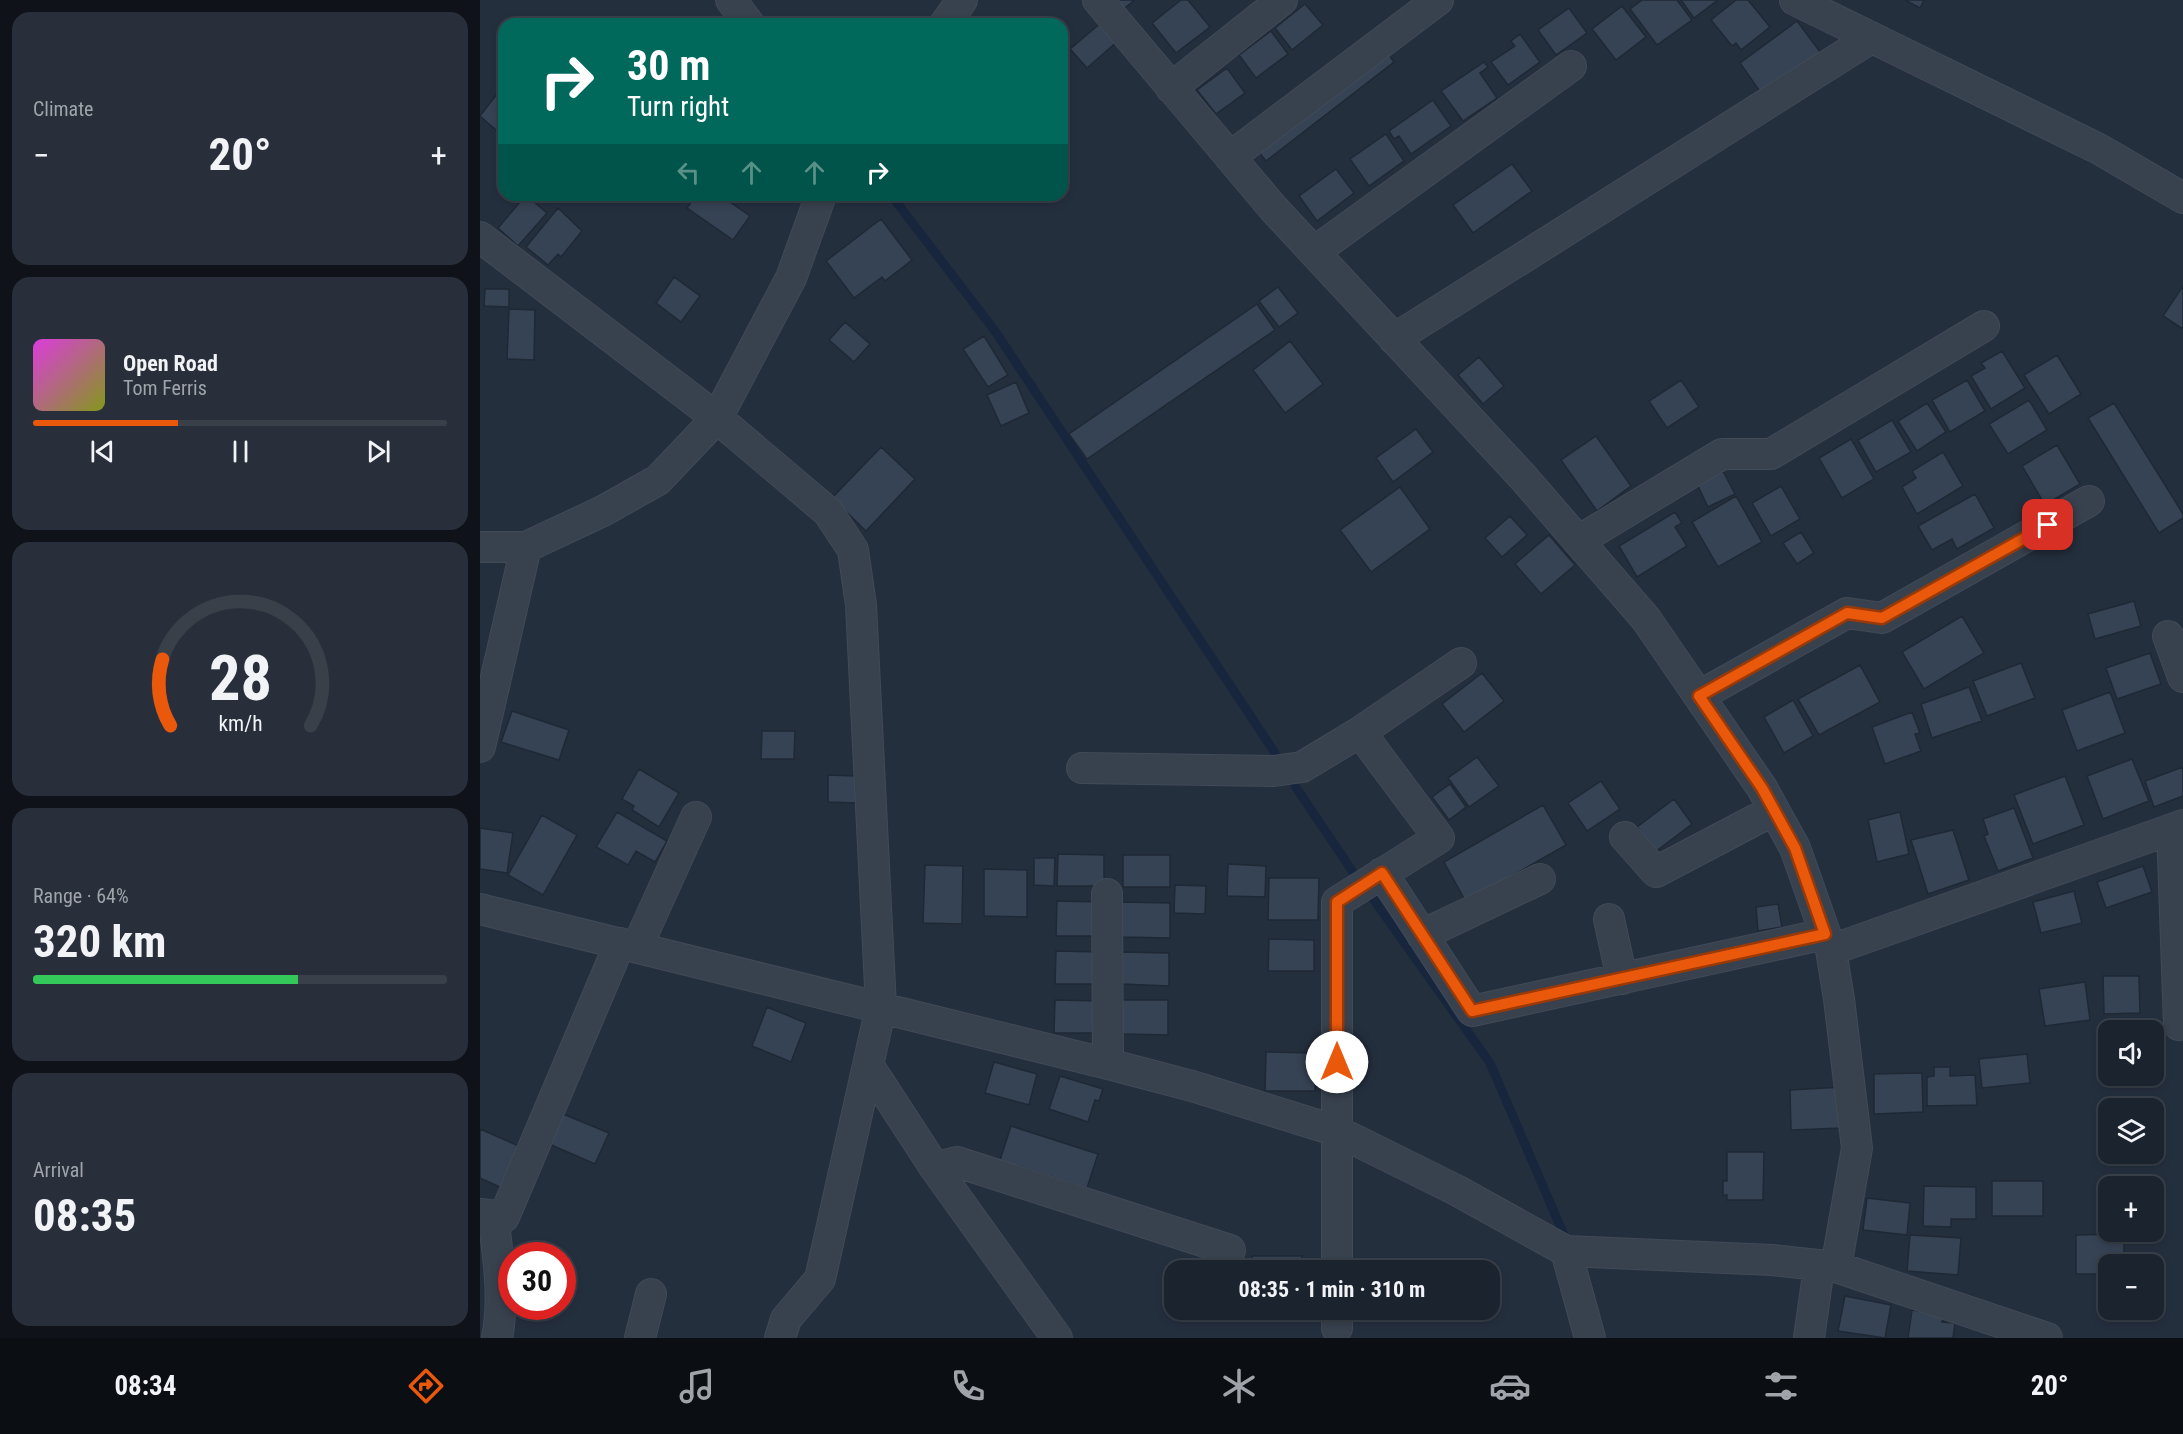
<!DOCTYPE html>
<meta charset="utf-8">
<style>
:root{--surface:#1b232e;--page:#282f3a;--text:#f1f3f6;--muted:#a0a4aa;--line:#39404a;--accent:#ea580c}
body{margin:0;font-family:"Roboto Condensed",sans-serif;background:var(--page);color:var(--text);height:100vh;display:flex;flex-direction:column;font-size:22px;white-space:nowrap}
*{box-sizing:border-box;margin:0}
p{font-size:20px;color:var(--muted)}
.icon{flex:none;width:33px;height:33px;fill:none;stroke:currentColor;stroke-width:2;stroke-linecap:round;stroke-linejoin:round}
.map{position:relative;flex:1;overflow:hidden}
.details{display:flex;flex-direction:column;gap:12px;padding:12px;background:#0f1319;width:480px}
.details>*{flex:none}
.banner{position:absolute;left:18px;top:18px;width:570px;height:183px;border-radius:18px;box-shadow:0 3px 9px #0003,0 0 0 2px var(--line);background:#00695c;color:#fff;overflow:hidden}
.tools{position:absolute;left:1618px;top:1020px;display:grid;gap:12px}
.tools a{display:grid;place-items:center;width:66px;height:66px;border-radius:12px;background:var(--surface);box-shadow:0 3px 9px #0003,0 0 0 2px var(--line);font-size:30px}
.speed{position:absolute;left:18px;top:1242px;display:flex;gap:12px;font-size:30px;font-weight:700;text-align:center}
.speed>*{display:grid;place-content:center;width:78px;height:78px;border-radius:50%;background:var(--surface);box-shadow:0 3px 9px #0003,0 0 0 2px var(--line);line-height:1}
.speed .limit{border:9px solid #d22;background:#fff;color:#111}
.pin{position:absolute;display:grid;place-items:center;width:51px;height:51px;color:#fff;margin:-26px;border-radius:12px;box-shadow:0 3px 9px #0006}
.me{position:absolute;width:66px;margin:-33px;rotate:0deg;stroke-linejoin:round;filter:drop-shadow(0 0 4px #0008)}
.turn{display:flex;align-items:center;gap:21px;height:126px;padding:0 30px;font-size:27px}
.turn .icon{width:78px;height:78px;stroke-width:2.5}
.turn b{display:block;font-size:42px;line-height:51px}
.lanes{display:flex;align-items:center;height:57px;padding:0 30px;background:#0003;justify-content:center;gap:30px;direction:ltr}
.lanes .off{opacity:.35}
.big{font-size:45px;font-weight:700;line-height:1.1}
.details .card{flex:1;display:flex;flex-direction:column;justify-content:center;gap:9px;min-width:0;padding:0 21px;border-radius:18px;background:var(--page)}
.details .dial{align-items:center;gap:0}
.dial svg{height:156px;overflow:visible;fill:none;stroke:var(--line);stroke-width:7;stroke-linecap:round;text-anchor:middle}
.dial text{fill:var(--text);stroke:none}
.song{display:flex;align-items:center;gap:18px}
.cover{width:72px;height:72px;border-radius:9px;background:linear-gradient(135deg,hsl(300 70% 55%),hsl(70 70% 35%))}
.played{height:6px;border-radius:3px;background:linear-gradient(90deg,var(--accent) 35%,var(--line) 35%)}
.keys{display:flex;justify-content:space-around;direction:ltr}
.heat{display:flex;justify-content:space-between;align-items:center;font-size:33px;direction:ltr}
.charge{height:9px;border-radius:4px;background:linear-gradient(90deg,#34c759 64%,var(--line) 0)}
.trip{position:absolute;left:684px;top:1260px;width:336px;height:60px;border-radius:18px;background:var(--surface);box-shadow:0 3px 9px #0003,0 0 0 2px var(--line);font-weight:700;line-height:60px;text-align:center}
.tabs{display:flex;height:96px;justify-content:space-around;align-items:center;background:#0b0e12;color:var(--muted)}
.tabs .icon{width:42px;height:42px}
.tabs .selected{color:var(--accent)}
.tabs b{font-size:27px;color:var(--text)}
main{display:flex;flex:1;min-height:0}
.map>svg:first-child{display:block}
</style>
<main>
<section class="details">
<div class="card"><p>Climate</p>
<div class="heat"><a>−</a><b class="big">20°</b><a>+</a></div>
</div>
<div class="card">
<div class="song"><i class="cover"></i><div><b>Open Road</b><p>Tom Ferris</p></div></div>
<div class="played"></div>
<div class="keys"><svg class="icon" aria-label="previous" viewBox="0 0 24 24"><path d="M18 5L8 12l10 7zM5 5v14"/></svg><svg class="icon" aria-label="pause" viewBox="0 0 24 24"><path d="M8 5v14M16 5v14"/></svg><svg class="icon" aria-label="next" viewBox="0 0 24 24"><path d="M6 5l10 7-10 7zM19 5v14"/></svg></div>
</div>
<div class="card dial"><svg viewBox="0 0 100 80">
<path d="M14 69A42 42 0 1 1 86 69"/>
<path d="M14 69A42 42 0 0 1 10 35" stroke="#ea580c"/>
<text x="50" y="56" font-size="32" font-weight="700">28</text>
<text x="50" y="72" font-size="11">km/h</text>
</svg></div>
<div class="card"><p>Range · 64%</p><b class="big">320 km</b><div class="charge"></div></div>
<div class="card"><p>Arrival</p><b class="big">08:35</b></div>
</section>
<div class="map">
<svg width="1703" height="1338" viewBox="0 0 1703 1338">
<rect width="100%" height="100%" fill="#242f3e"/>
<g fill="none" stroke-linecap="round" stroke-linejoin="round">
<path stroke="#17263c" stroke-width="9" d="M411 195 515 331 795 753
M815 786 875 875
M891 896 1010 1063 1084 1235"/>
</g>
<path fill="#364354" stroke="#1f2835" stroke-width="1.5" d="M634 0H655L642 10Z
M701 0H708L730 27 696 53 672 23Z
M1162 0H1197L1212 20 1177 45 1150 9Z
M1201 0H1238L1214 18Z
M1256 0H1268L1290 27 1261 50 1256 43 1252 46 1231 20Z
M1425 0H1444L1440 8Z
M825 4 843 25 812 50 795 28Z
M1142 6 1166 37 1136 60 1112 29Z
M1089 8 1107 33 1076 55 1058 30Z
M1317 21 1341 53 1283 96 1260 63Z
M622 22 639 40 607 68 590 49Z
M791 31 808 54 776 78 759 55Z
M1040 34 1060 62 1028 85 1011 62 1035 46 1031 41Z
M900 42 914 62 786 161 771 142Z
M1004 62 1008 67 1000 73 1017 98 983 121 961 91Z
M747 68 765 93 736 114 717 90Z
M20 90 24 93V137L0 116Z
M953 100 971 126 931 154 919 136 914 139 909 131Z
M906 134 924 161 889 186 870 159Z
M1032 164 1052 191 993 233 973 205Z
M856 169 874 193 837 221 819 196Z
M46 195 67 213 38 246 18 228Z
M216 195H240L270 216 253 240 207 208Z
M78 208 102 231 81 257 78 254 68 265 46 247Z
M401 219 432 260 405 281 402 277 374 298 346 261Z
M194 277 220 296 201 322 176 303Z
M1703 286V329L1683 316Z
M798 287 818 313 799 327 779 301Z
M5 289H29V307L4 306Z
M777 304 795 330 607 459 589 434Z
M29 309 55 310 54 360 27 359Z
M365 322 390 344 374 362 349 340Z
M504 336 528 375 508 387 483 349Z
M810 341 843 384 805 413 773 370Z
M1522 351 1545 388 1511 409 1491 376 1505 368 1501 363Z
M1577 355 1601 394 1569 414 1544 375Z
M999 357 1024 386 1003 404 978 375Z
M1201 380 1219 407 1187 428 1169 401Z
M1487 380 1505 411 1470 432 1452 400Z
M536 382 549 413 521 426 507 395Z
M1549 400 1567 430 1528 454 1509 424Z
M1447 403 1466 432 1437 451 1418 421Z
M1634 403 1703 514V518L1679 533 1608 418Z
M1412 420 1431 452 1396 472 1378 440Z
M936 429 953 452 913 482 896 458Z
M1116 436 1151 486 1117 511 1081 460Z
M1371 439 1394 479 1362 498 1339 458Z
M1577 445 1600 484 1565 505 1542 466Z
M401 447 435 479 386 531 352 498Z
M1463 452 1483 486 1437 514 1422 487 1436 478 1432 471Z
M1243 471 1255 494 1228 507 1217 484Z
M1301 486 1320 519 1291 536 1272 503Z
M920 487 950 529 891 572 860 530Z
M1495 494 1514 528 1477 549 1472 539 1452 550 1438 526Z
M1256 496 1282 542 1238 567 1212 522Z
M1195 512 1202 523 1195 527 1207 546 1157 577 1139 546Z
M1030 516 1047 535 1022 557 1005 538Z
M1321 532 1334 553 1317 564 1303 543Z
M1069 535 1095 565 1061 594 1035 564Z
M1654 601 1661 626 1615 639 1608 614Z
M1482 616 1504 653 1444 689 1422 652Z
M1670 653 1681 684 1637 699 1626 668Z
M1541 663 1555 698 1507 716 1493 681Z
M1380 665 1400 702 1339 735 1318 699Z
M1002 673 1024 701 984 732 962 704Z
M1489 687 1502 721 1452 738 1441 704Z
M1630 692 1645 733 1597 751 1582 710Z
M1313 700 1333 736 1304 753 1284 717Z
M32 711 89 730 79 760 21 742Z
M1432 712 1440 733 1435 734 1441 751 1405 764 1392 727Z
M282 731H315L314 759H281Z
M997 757 1019 786 989 807 968 778Z
M1652 759 1669 801 1623 819 1607 776Z
M1703 767V796L1674 807 1665 781Z
M159 769 199 793 179 827 152 810 154 806 142 799Z
M348 775 376 776V803L348 802Z
M1585 776 1604 825 1553 844 1534 795Z
M1121 781 1140 809 1107 831 1088 803Z
M970 784 986 807 969 820 952 797Z
M1194 799 1212 824 1175 852 1157 827Z
M1063 805 1086 845 986 902 964 862Z
M1534 808 1553 858 1518 871 1504 836 1508 834 1503 819Z
M137 812 187 841 175 862 156 851 148 865 116 847Z
M1420 812 1429 854 1397 862 1388 820Z
M62 815 97 835 63 895 28 875Z
M0 828 33 833 27 873 0 869Z
M1473 830 1489 880 1448 894 1431 840Z
M578 854 624 855V886H577Z
M643 855H690V887H643Z
M554 858H575L574 886 554 885Z
M748 864 786 866 785 897 747 896Z
M445 865 483 866 482 924 443 923Z
M1663 866 1672 892 1626 908 1617 882Z
M504 869 547 870V917L504 916Z
M789 878H839L838 920H788Z
M695 885 726 886 725 914 694 913Z
M1594 891 1602 923 1561 933 1553 902Z
M577 901 623 902V936H576Z
M642 902 690 903V938L642 937Z
M1298 904 1302 927 1278 931 1276 907Z
M789 939 834 940V971H788Z
M576 951 622 952 621 984H575Z
M642 952 689 953V986L641 984Z
M1623 976H1659L1660 1013 1624 1014Z
M1605 982 1610 1020 1565 1026 1559 989Z
M575 1000 621 1001V1033H574Z
M641 1000H688V1035L641 1034Z
M287 1007 326 1023 311 1062 272 1046Z
M786 1052 835 1053V1091H785Z
M1547 1054 1550 1083 1502 1088 1499 1059Z
M514 1062 557 1074 549 1105 505 1093Z
M1454 1067H1470V1076L1495 1075 1497 1105 1447 1106V1077L1454 1076Z
M1442 1073 1443 1112 1394 1114V1074Z
M580 1076 623 1089 619 1101 615 1100 608 1122 569 1109Z
M1362 1087 1363 1128 1311 1130 1310 1090Z
M83 1114 129 1133 115 1164 69 1144Z
M531 1126 618 1154 607 1188 520 1160Z
M0 1129 41 1147 22 1188 0 1178Z
M1247 1152H1284L1283 1200H1247V1195H1243V1181H1247Z
M1512 1181H1563V1216H1512Z
M1444 1186 1496 1187V1219H1471V1227L1443 1226Z
M1387 1198 1430 1203 1427 1235 1383 1230Z
M1644 1234V1264H1629V1274H1596V1235Z
M1430 1235 1481 1238 1478 1275 1427 1271Z
M772 1256H822V1270H772Z
M1365 1296 1411 1305 1405 1338 1358 1331Z
M1432 1310 1464 1314 1462 1322 1475 1323 1473 1338H1428Z"/>
<g fill="none" stroke-linecap="round" stroke-linejoin="round">
<defs>
<path id="minor" d="M251 0 269 24
M618 0 793 208 1042 476 1166 619 1282 788 1315 848 1351 950 1359 999 1377 1148 1356 1267
M1315 0 1619 149 1703 198
M465 24 482 0
M691 88 802 0
M750 157 958 0
M0 237 237 418 348 512 373 550 381 605 401 1007 340 1279 306 1319 300 1338
M834 252 1091 66
M914 339 1391 38
M1098 541 1242 454H1291L1504 326
M0 547H46L123 511 178 480 237 418 311 278 341 195
M1688 636 1703 677
M1219 696 1367 613 1402 618 1609 501
M0 747 46 547
M602 768 794 771 822 767 880 732 981 663
M1692 829 1699 1025
M1145 837 1176 872 1294 810
M902 873 992 1011 1345 934
M627 894 628 1064
M0 909 628 1064 712 1086 857 1131 976 1190 1086 1251 1292 1260 1356 1267 1567 1338
M1129 919 1142 979
M942 935 1060 879
M157 947 216 817
M1351 950 1703 825
M388 1065 455 1168 577 1338
M455 1168 477 1162 750 1250
M0 1214 24 1217 140 943
M13 1216C18 1256 25 1297 17 1338
M1086 1251 1110 1338
M857 1270V902L959 838 880 732
M857 1328V1310
M160 1338 171 1294
M1329 1338 1339 1267"/>
</defs>
<use href="#minor" stroke="#414a57" stroke-width="32"/>
<use href="#minor" stroke="#38414e" stroke-width="30"/>
</g>
<g fill="none" stroke-linecap="round" stroke-linejoin="round">
<defs>
<path id="route" d="M857 1062V902L902 873 992 1011 1345 934 1315 848 1282 788 1219 696 1367 613 1402 618 1568 525"/>
</defs>
<use href="#route" stroke="#983908" stroke-width="15"/>
<use href="#route" stroke="#ea580c" stroke-width="10"/>
</g>
</svg>
<div class="tools">
<a><svg class="icon" aria-label="sound" viewBox="0 0 24 24"><path d="M4 9h4l5-4v14l-5-4H4zM17 9q2 3 0 6"/></svg></a>
<a><svg class="icon" aria-label="layers" viewBox="0 0 24 24"><path d="M12 4l9 5-9 5-9-5zM3 14l9 5 9-5"/></svg></a>
<a>+</a>
<a>−</a>
</div>
<div class="speed"><div class="limit">30</div></div>
<div class="pin" style="left:1568px;top:525px;background:#d93025"><svg class="icon" aria-label="arrive" viewBox="0 0 24 24"><path d="M6 21V4h12l-3 4 3 4H6"/></svg></div>
<svg class="me" style="left:857px;top:1062px" viewBox="-20 -20 40 40"><circle r="19" fill="#fff"/><path d="M0-13L10 11 0 6-10 11z" fill="#ea580c"/></svg>
<div class="trip">08:35 · 1 min · 310 m</div>
<div class="banner">
<div class="turn"><svg class="icon" aria-label="right" viewBox="0 0 24 24"><path d="M7 20v-9h11M14 6l5 5-5 5"/></svg><div><b>30 m</b>Turn right</div></div>
<div class="lanes"><svg class="icon off" aria-label="left" viewBox="0 0 24 24"><path d="M17 20v-9H6M10 6l-5 5 5 5"/></svg><svg class="icon off" aria-label="ahead" viewBox="0 0 24 24"><path d="M12 20V5M6 11l6-6 6 6"/></svg><svg class="icon off" aria-label="ahead" viewBox="0 0 24 24"><path d="M12 20V5M6 11l6-6 6 6"/></svg><svg class="icon" aria-label="right" viewBox="0 0 24 24"><path d="M7 20v-9h11M14 6l5 5-5 5"/></svg></div>
</div>
</div>
</main>
<nav class="tabs">
<b>08:34</b>
<svg class="icon selected" aria-label="directions" viewBox="0 0 24 24"><path d="M12 3l9 9-9 9-9-9zM9 14v-3h6M13 9l2 2-2 2"/></svg>
<svg class="icon" aria-label="music" viewBox="0 0 24 24"><path d="M9 18V5l10-2v13"/><circle cx="6" cy="18" r="3"/><circle cx="16" cy="16" r="3"/></svg>
<svg class="icon" aria-label="phone" viewBox="0 0 24 24"><path d="M5 4h4l2 5-3 2q2 4 5 5l2-3 5 2v4C11 20 4 13 5 4z"/></svg>
<svg class="icon" aria-label="climate" viewBox="0 0 24 24"><path d="M12 3v18M4 7l16 10M4 17L20 7"/></svg>
<svg class="icon" aria-label="car" viewBox="0 0 24 24"><path d="M5 17H2v-5l4-1 3-4h7l3 4 3 1v5h-3M9 17h6M6 11h13"/><circle cx="7" cy="17" r="2"/><circle cx="17" cy="17" r="2"/></svg>
<svg class="icon" aria-label="filters" viewBox="0 0 24 24"><path d="M4 7h16M4 17h16"/><circle cx="9" cy="7" r="2"/><circle cx="15" cy="17" r="2"/></svg>
<b>20°</b>
</nav>
